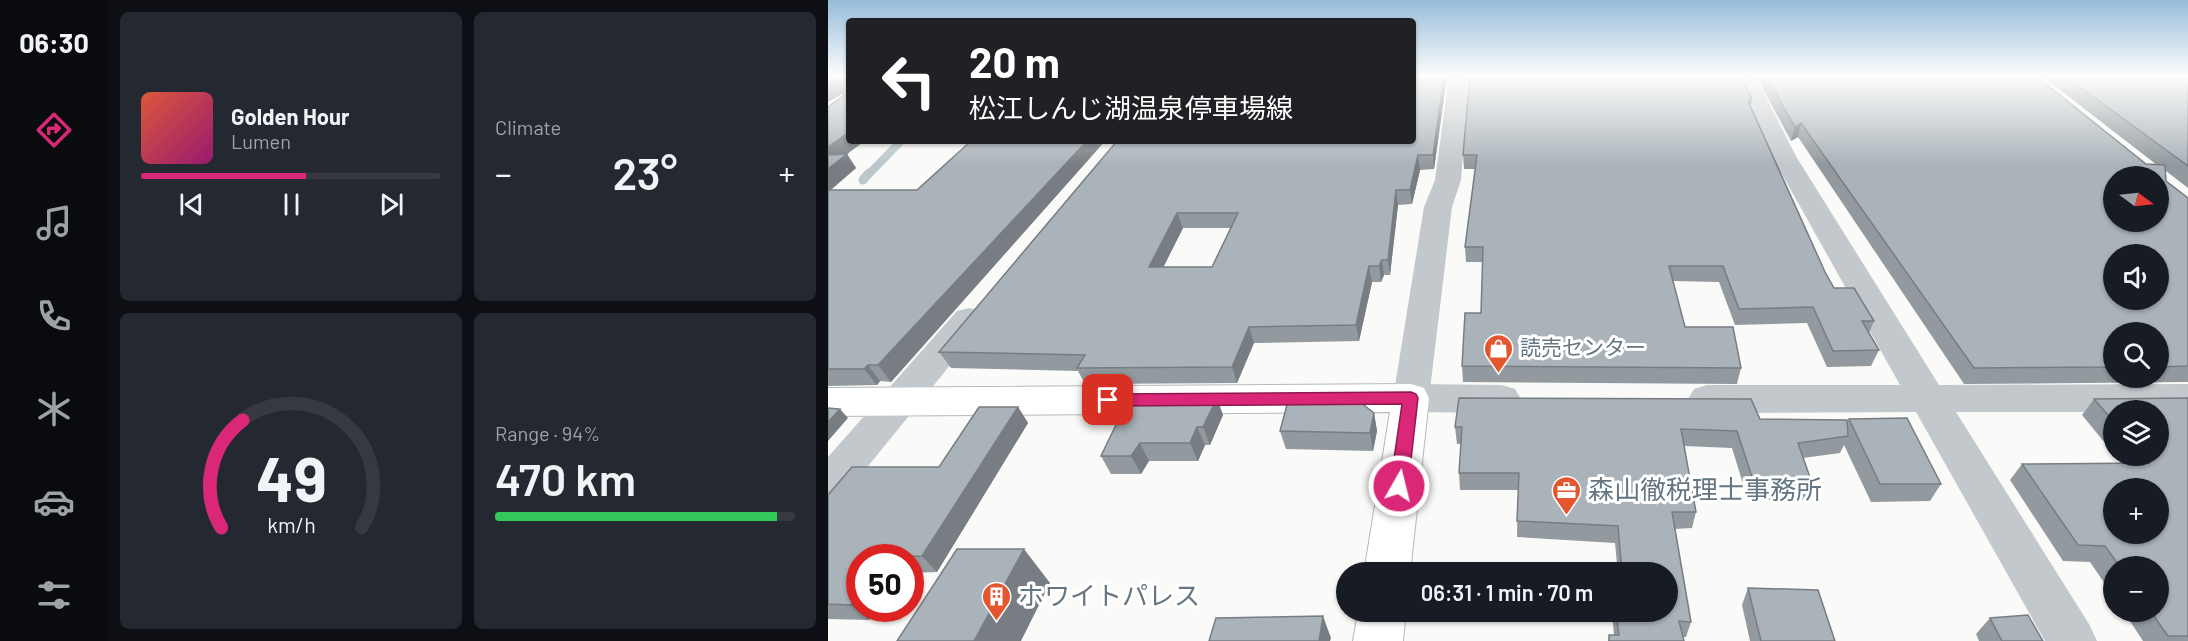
<!DOCTYPE html>
<meta charset="utf-8">
<style>
:root{--surface:#171b24;--page:#242831;--text:#f1f3f6;--muted:#9ea1a6;--line:#363941;--accent:#db2777}
body{margin:0;font-family:Barlow,"Noto Sans JP",sans-serif;background:var(--page);color:var(--text);height:100vh;display:flex;flex-direction:column;font-size:22px;white-space:nowrap}
*{box-sizing:border-box;margin:0}
p{font-size:20px;color:var(--muted)}
.icon{flex:none;width:33px;height:33px;fill:none;stroke:currentColor;stroke-width:2;stroke-linecap:round;stroke-linejoin:round}
.map{position:relative;flex:1;overflow:hidden}
.side{display:flex;flex-direction:column;gap:12px;padding:12px;background:#0d0f14;width:720px}
.side>*{flex:none}
.guide{position:absolute;left:18px;top:18px;width:570px;height:126px;border-radius:6px;box-shadow:0 2px 4px #0004;background:#202124;color:#fff;overflow:hidden}
.needle{width:39px;rotate:105deg}
.buttons{position:absolute;left:1275px;top:166px;display:grid;gap:12px}
.buttons a{display:grid;place-items:center;width:66px;height:66px;border-radius:50%;background:var(--surface);box-shadow:0 2px 4px #0004;font-size:30px}
.speed{position:absolute;left:18px;top:544px;display:flex;gap:12px;font-size:30px;font-weight:700;text-align:center}
.speed>*{display:grid;place-content:center;width:78px;height:78px;border-radius:50%;background:var(--surface);box-shadow:0 2px 4px #0004;line-height:1}
.speed .limit{border:9px solid #d22;background:#fff;color:#111}
.pin{position:absolute;display:grid;place-items:center;width:51px;height:51px;color:#fff;margin:-26px;border-radius:12px;box-shadow:0 3px 9px #0006}
.me{position:absolute;width:66px;margin:-33px;rotate:8deg;stroke-linejoin:round;filter:drop-shadow(0 0 4px #0008)}
.turn{display:flex;align-items:center;gap:21px;height:126px;padding:0 24px;font-size:27px}
.turn .icon{width:78px;height:78px;stroke-width:2.5}
.turn b{display:block;font-size:42px;line-height:51px}
.big{font-size:45px;font-weight:600;line-height:1.1}
.side .widget{flex:1;display:flex;flex-direction:column;justify-content:center;gap:9px;min-width:0;padding:0 21px;border-radius:9px;background:var(--page)}
.side .dial{align-items:center;gap:0}
.dial svg{height:156px;overflow:visible;fill:none;stroke:var(--line);stroke-width:7;stroke-linecap:round;text-anchor:middle}
.dial text{fill:var(--text);stroke:none}
.song{display:flex;align-items:center;gap:18px}
.cover{width:72px;height:72px;border-radius:9px;background:linear-gradient(135deg,hsl(10 70% 55%),hsl(320 70% 35%))}
.played{height:6px;border-radius:3px;background:linear-gradient(90deg,var(--accent) 55%,var(--line) 55%)}
.keys{display:flex;justify-content:space-around;direction:ltr}
.heat{display:flex;justify-content:space-between;align-items:center;font-size:33px;direction:ltr}
.charge{height:9px;border-radius:4px;background:linear-gradient(90deg,#34c759 94%,var(--line) 0)}
.side .tiles{flex:1;display:grid;gap:12px;grid-template-columns:repeat(2,1fr)}
.trip{position:absolute;left:508px;top:562px;width:342px;height:60px;border-radius:30px;background:var(--surface);box-shadow:0 2px 4px #0004;font-weight:600;line-height:60px;text-align:center}
main{display:flex;flex:1;min-height:0}
.tabs{display:flex;flex-direction:column;width:108px;justify-content:space-around;align-items:center;background:#090b0e;color:var(--muted)}
.tabs .icon{width:42px;height:42px}
.tabs .on{color:var(--accent)}
.tabs b{font-size:27px;color:var(--text)}
.map>svg:first-child{display:block}
</style>
<main>
<nav class="tabs">
<b>06:30</b>
<svg class="icon on" aria-label="directions" viewBox="0 0 24 24"><path d="M12 3l9 9-9 9-9-9zM9 14v-3h6M13 9l2 2-2 2"/></svg>
<svg class="icon" aria-label="music" viewBox="0 0 24 24"><path d="M9 18V5l10-2v13"/><circle cx="6" cy="18" r="3"/><circle cx="16" cy="16" r="3"/></svg>
<svg class="icon" aria-label="phone" viewBox="0 0 24 24"><path d="M5 4h4l2 5-3 2q2 4 5 5l2-3 5 2v4C11 20 4 13 5 4z"/></svg>
<svg class="icon" aria-label="climate" viewBox="0 0 24 24"><path d="M12 3v18M4 7l16 10M4 17L20 7"/></svg>
<svg class="icon" aria-label="car" viewBox="0 0 24 24"><path d="M5 17H2v-5l4-1 3-4h7l3 4 3 1v5h-3M9 17h6M6 11h13"/><circle cx="7" cy="17" r="2"/><circle cx="17" cy="17" r="2"/></svg>
<svg class="icon" aria-label="filters" viewBox="0 0 24 24"><path d="M4 7h16M4 17h16"/><circle cx="9" cy="7" r="2"/><circle cx="15" cy="17" r="2"/></svg>
</nav>
<section class="side">
<div class="tiles">
<div class="widget">
<div class="song"><i class="cover"></i><div><b>Golden Hour</b><p>Lumen</p></div></div>
<div class="played"></div>
<div class="keys"><svg class="icon" aria-label="previous" viewBox="0 0 24 24"><path d="M18 5L8 12l10 7zM5 5v14"/></svg><svg class="icon" aria-label="pause" viewBox="0 0 24 24"><path d="M8 5v14M16 5v14"/></svg><svg class="icon" aria-label="next" viewBox="0 0 24 24"><path d="M6 5l10 7-10 7zM19 5v14"/></svg></div>
</div>
<div class="widget"><p>Climate</p>
<div class="heat"><a>−</a><b class="big">23°</b><a>+</a></div>
</div>
<div class="widget dial"><svg viewBox="0 0 100 80">
<path d="M14 69A42 42 0 1 1 86 69"/>
<path d="M14 69A42 42 0 0 1 25 14" stroke="#db2777"/>
<text x="50" y="56" font-size="32" font-weight="700">49</text>
<text x="50" y="72" font-size="11">km/h</text>
</svg></div>
<div class="widget"><p>Range · 94%</p><b class="big">470 km</b><div class="charge"></div></div>
</div>
</section>
<div class="map">
<svg width="1360" height="641" viewBox="0 0 1360 641">
<rect width="100%" height="100%" fill="#fafaf8"/>
<g fill="none" stroke-linecap="round" stroke-linejoin="round">
<path stroke="#bbc7cb" stroke-width="8" d="M40 175 73 141"/>
<path stroke="#bbc7cb" stroke-width="9" d="M35 180 41 173"/>
<defs>
<path id="secondary" d="M583 384 596 388 601 398 582 573H536L562 412 0 416V388Z
M530 612H578L575 641H525Z"/>
</defs>
<use href="#secondary" stroke="#b3babf" stroke-width="2"/>
<path fill="#c3c8cc" fill-rule="evenodd" d="M907 76H927L969 158 1111 385 1360 384V412H1128L1261 624 1269 641H1217L1088 412 879 413 866 409 860 399 866 389 879 385H1072L945 158Z
M141 308 153 311 157 319 153 327 15 497 0 502V457L129 311Z
M583 384 674 385 687 389 693 399 687 409 674 413 583 412 570 408 565 398 570 388Z"/>
<path fill="#c3c8cc" fill-rule="evenodd" d="M621 76H641L633 180 624 207 601 398 596 408 583 412 570 408 565 398 596 207 607 180Z"/>
<use href="#secondary" fill="#fff" fill-rule="evenodd"/>
</g>
<path fill="#929a9f" fill-rule="evenodd" d="M21 76 19 154 28 168 3 190H89L143 141H277L63 382 52 381 49 385 0 386V107L15 96V93L0 102Z
M585 76H619L606 169 592 170 584 204 570 205 562 275H556L553 282H544L531 341 426 343 409 383 257 384 250 371 123 368 111 352ZM355 228H403L384 267H335Z
M928 76H1208L1318 164 1329 165 1214 76H1360V188L1338 171V181L1360 198V382L1136 384 970 137 963 141ZM1286 333H1330V378H1286Z
M922 107 997 272 1006 288 1046 321 1041 333 1051 350 1043 366 999 367 979 323 907 325 891 282 845 281 857 327 913 368 909 384 635 382 634 366 653 313 655 262H638L637 247 647 169H636L635 155Z
M301 398 395 415 382 445H377L370 461H321L313 474H283L273 456Z
M1360 398V641H1315L1296 612H1330V567H1286V597L1262 562 1235 561 1182 480 1194 464 1293 463 1287 456H1330L1286 411V454L1254 415 1266 399Z
M190 407 200 423 109 572 82 573V558H32V609H48L41 620 0 619V495L111 467Z
M546 413 549 431 545 451 458 449 452 431Z
M932 419 1019 422 1021 419 1113 484 1102 501 1043 502 1016 445 1012 453 975 458 984 483 977 500H920L904 448 856 446 868 512 864 528 847 529 863 622 858 637H855L856 641H780L781 635H786L784 612H840V573H790L787 543 689 537 690 490H632L631 473 633 444H629L627 427Z
M920 588 1007 641H922L914 605Z
M1162 618 1215 641H1151L1148 634Z"/>
<path fill="#777d82" d="M616 76H619L606 169 605 155Z
M14 77 21 90 0 102V84Z
M924 99 921 112 920 101Z
M973 123 970 137 963 141 967 127Z
M21 132V141H37L19 154 28 168 1 191 0 200V147Z
M259 141H277L63 382 50 365Z
M590 155 592 170 584 204 582 190Z
M568 190 570 205 562 275 560 260Z
M349 213 355 228 328 282 321 267Z
M554 260 556 275 553 282 551 266Z
M541 266 544 282 531 341 528 325Z
M421 327 426 343 409 383 404 367Z
M40 365 52 381 49 385 36 369Z
M389 398 395 415 382 445 375 427Z
M190 407 200 423 109 572 94 556Z
M12 409 20 418 0 441V422Z
M546 413 549 431 545 451 542 433Z
M369 427 377 445 370 461 362 443Z
M312 443 321 461 313 474 303 456Z
M196 549 222 583 193 641H146Z
M32 592V609H48L41 620 23 605Z
M495 616 503 638 502 641H491Z"/>
<path fill="#aab3b9" stroke="#777d82" stroke-width="1.5" fill-rule="evenodd" d="M0 76H21V132L0 147V107L15 96 14 77 0 84Z
M585 76H616L605 155H590L582 190H568L560 260H554L551 266H541L528 325 421 327 404 367 249 368 257 355 111 352 289 141H585ZM349 213H410L384 267H321Z
M642 76H913L924 99 920 101 997 272 1006 288H1026L1046 321H1034L1051 350 1005 351 985 307 911 309 895 266H841L857 327H905L913 368 634 366 637 313H653L655 247H637L649 155H635Z
M938 76H1208L1318 164 1337 165 1338 181 1360 198V366L1330 367V333H1286V367L1146 368 973 123 967 127ZM1286 177H1330V222H1286ZM1286 255H1330V300H1286Z
M1237 76H1360V166Z
M143 141H259L50 365H40L36 369H0V190H89Z
M19 154 0 169V155Z
M301 398H389L375 427H369L362 443H312L303 456H273Z
M631 398 923 399 932 419 1019 420 1020 436 970 443 984 483H926L909 431 853 429 868 512H844L863 622 851 621 856 641H781V635H791L788 612H840V573H794L790 526 689 521 691 473H631L634 427H627Z
M1360 398V636H1340L1323 612H1330V567H1292L1277 546 1250 545 1194 464 1321 463 1315 456H1330V411H1286V422L1266 399ZM1286 489H1330V534H1286Z
M460 401 532 402 546 413 542 433 452 431Z
M151 407H190L94 556 32 558V592L23 605 0 604V495L24 467H111Z
M0 408 12 409 0 422Z
M1079 418 1113 484H1052L1021 419Z
M129 549H196L146 641H69Z
M920 588 990 590 1007 641H933Z
M1200 615 1215 641H1174L1162 618Z
M495 616 491 641H381L388 618Z"/>
<linearGradient id="sky" x2="0" y2="1"><stop stop-color="#96bcdc"/><stop offset="0.46" stop-color="#fdfdfc"/><stop offset="1" stop-color="#fdfdfc" stop-opacity="0"/></linearGradient>
<rect width="1360" height="165" fill="url(#sky)"/>
<path fill="#db2777" stroke="#8e194d" stroke-width="1.5" d="M583 392 588 394 590 398 580 486 577 491 571 493 565 491 562 486 574 404 280 406 275 404 273 400 275 396 280 394Z"/>
<defs>
<symbol id="shop-pin" viewBox="-11 -11 22 30"><path d="M0 17L-7.5 6A9.5 9.5 0 1 1 7.5 6Z" fill="#e4572e" stroke="#fff"/><path d="M-5-2.5h2.3a2.7 3.5 0 0 1 5.4 0H5L5.5 6h-11ZM-1.5-2.5h3a1.5 2.3 0 0 0-3 0Z" fill="#fff"/></symbol>
<symbol id="office-pin" viewBox="-11 -11 22 30"><path d="M0 17L-7.5 6A9.5 9.5 0 1 1 7.5 6Z" fill="#e4572e" stroke="#fff"/><path d="M-6-3h4V-5.5h4V-3h4V5H-6ZM-1-4.5V-3h2v-1.5ZM-6 0V1H6V0Z" fill="#fff"/></symbol>
<symbol id="building-pin" viewBox="-11 -11 22 30"><path d="M0 17L-7.5 6A9.5 9.5 0 1 1 7.5 6Z" fill="#e4572e" stroke="#fff"/><path d="M-4-6H4V6H1V3H-1V6H-4ZM-2.5-4.3h1.7v1.8h-1.7ZM.8-4.3h1.7v1.8H.8ZM-2.5-1h1.7V.8h-1.7ZM.8-1h1.7V.8H.8Z" fill="#fff"/></symbol>
</defs>
<g fill-rule="evenodd">
<use href="#shop-pin" x="654" y="332" width="33" height="45"/>
<use href="#office-pin" x="722" y="474" width="33" height="45"/>
<use href="#building-pin" x="152" y="580" width="33" height="45"/>
</g>
<g text-anchor="middle" stroke-width="6" stroke-linejoin="round" paint-order="stroke">
<g font-size="21" fill="#657683" stroke="#fff" text-anchor="start">
<text x="692" y="355">読売センター</text>
</g>
<g font-size="26" fill="#657683" stroke="#fff" text-anchor="start">
<text x="760" y="499">森山徹税理士事務所</text>
<text x="190" y="605">ホワイトパレス</text>
</g>
</g>
</svg>
<div class="buttons">
<a><svg class="needle" viewBox="-14 -14 28 28"><path d="M0-13l5 13h-10z" fill="#e53935"/><path d="M0 13l5-13h-10z" fill="#9ea1a6"/></svg></a>
<a><svg class="icon" aria-label="sound" viewBox="0 0 24 24"><path d="M4 9h4l5-4v14l-5-4H4zM17 9q2 3 0 6"/></svg></a>
<a><svg class="icon" aria-label="search" viewBox="0 0 24 24"><circle cx="10" cy="10" r="6"/><path d="M15 15l6 6"/></svg></a>
<a><svg class="icon" aria-label="layers" viewBox="0 0 24 24"><path d="M12 4l9 5-9 5-9-5zM3 14l9 5 9-5"/></svg></a>
<a>+</a>
<a>−</a>
</div>
<div class="speed"><div class="limit">50</div></div>
<div class="pin" style="left:280px;top:400px;background:#d93025"><svg class="icon" aria-label="arrive" viewBox="0 0 24 24"><path d="M6 21V4h12l-3 4 3 4H6"/></svg></div>
<svg class="me" style="left:571px;top:486px" viewBox="-20 -20 40 40"><circle r="17" fill="#db2777" stroke="#fff" stroke-width="3"/><path d="M0-11L8 9 0 5-8 9z" fill="#fff"/></svg>
<div class="trip">06:31 · 1 min · 70 m</div>
<div class="guide">
<div class="turn"><svg class="icon" aria-label="left" viewBox="0 0 24 24"><path d="M17 20v-9H6M10 6l-5 5 5 5"/></svg><div><b>20 m</b>松江しんじ湖温泉停車場線</div></div>
</div>
</div>
</main>
